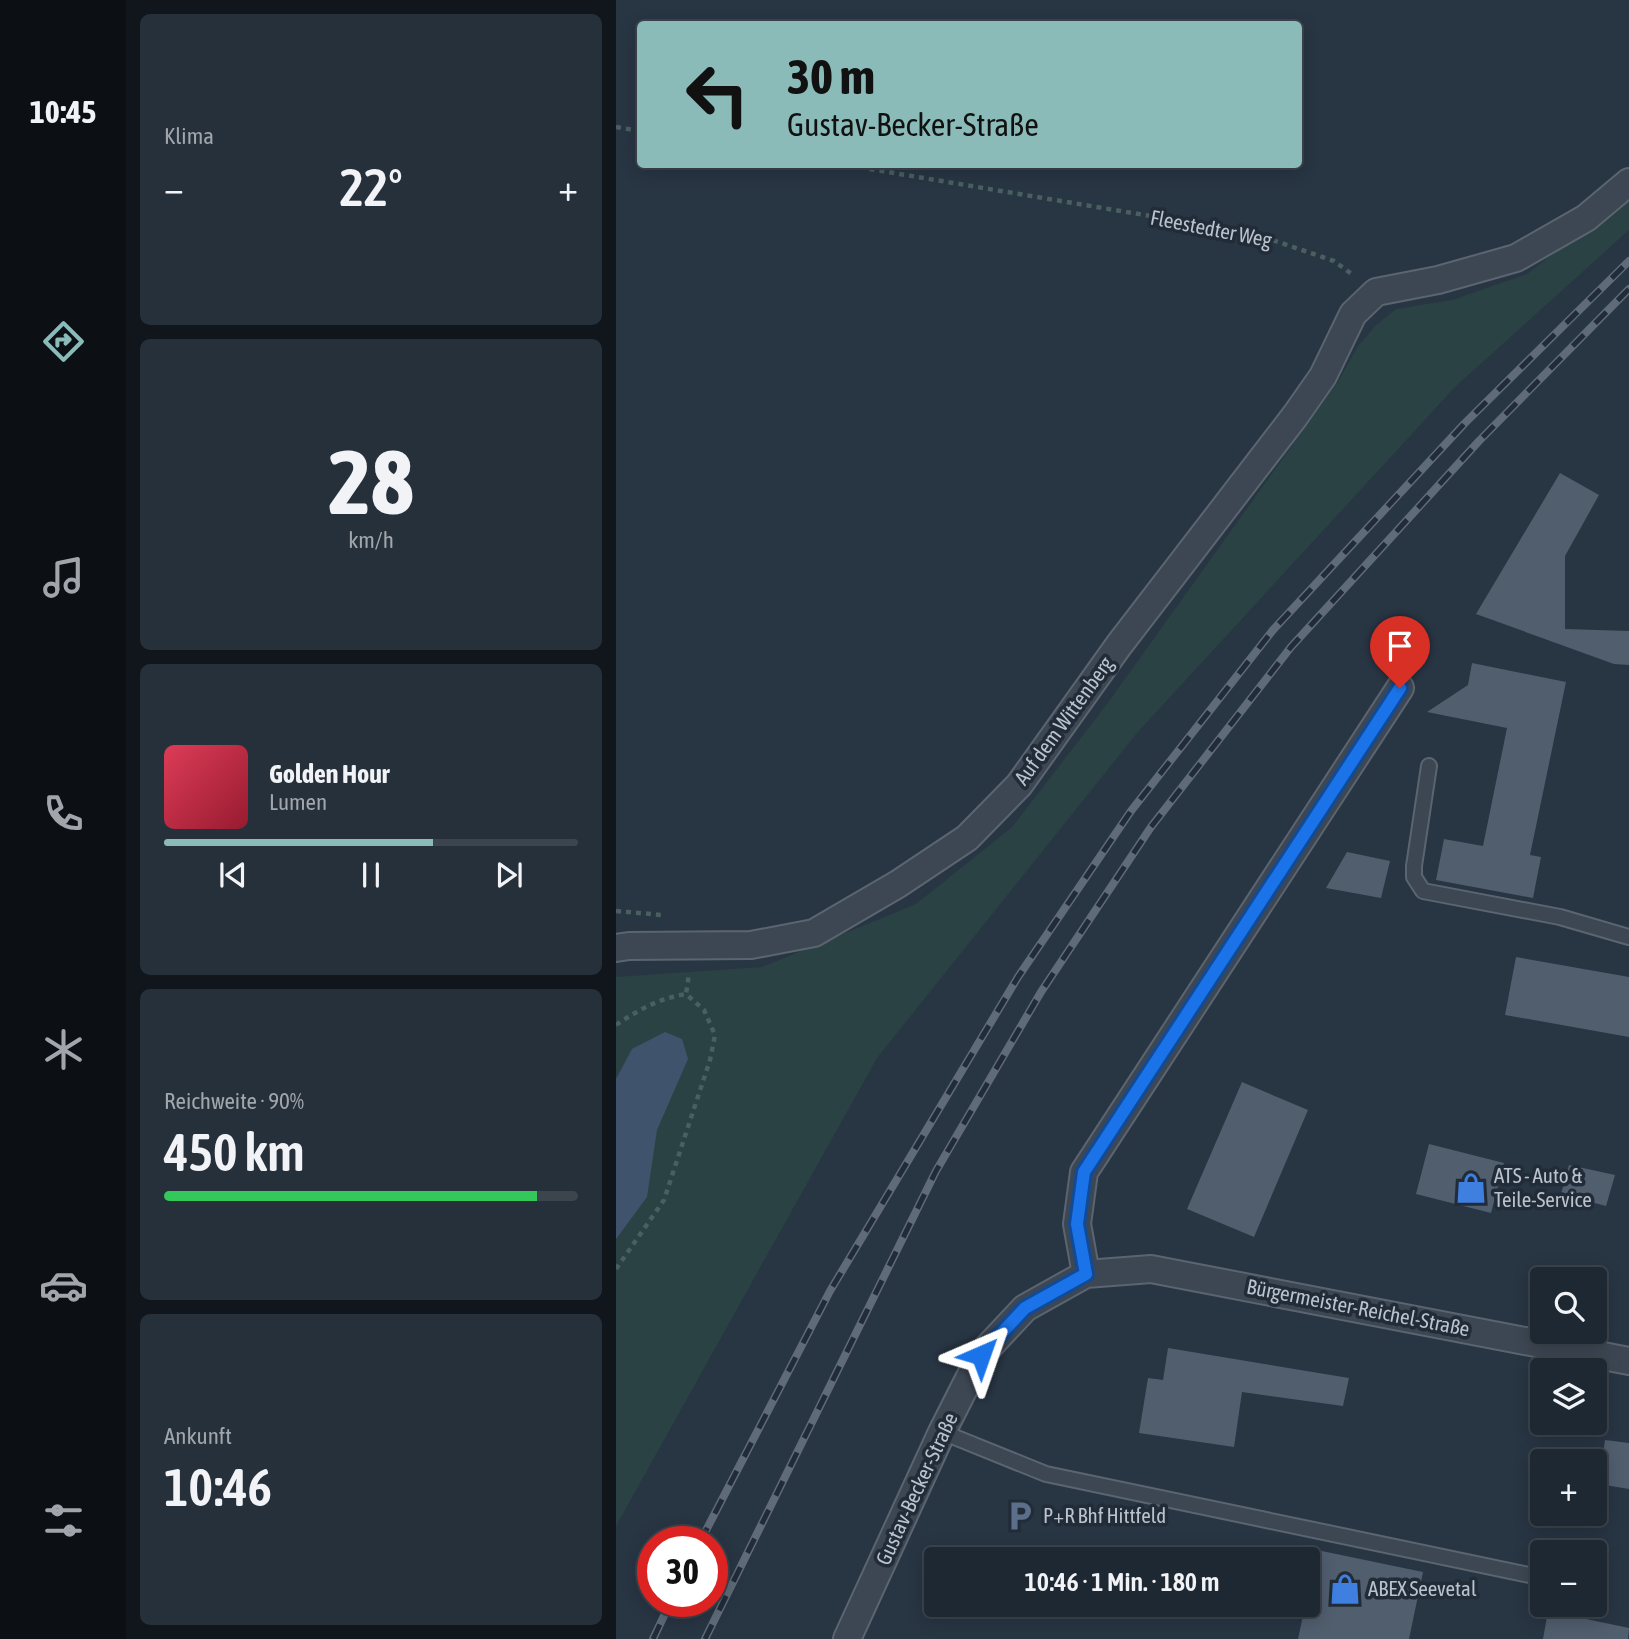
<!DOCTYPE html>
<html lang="de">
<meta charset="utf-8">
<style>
:root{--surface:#1e2832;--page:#26303a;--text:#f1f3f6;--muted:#a1a6ac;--line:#3c444d;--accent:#8bbbb9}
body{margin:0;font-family:"Asap Condensed",sans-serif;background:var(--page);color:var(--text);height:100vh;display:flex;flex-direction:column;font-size:26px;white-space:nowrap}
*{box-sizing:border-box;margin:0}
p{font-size:23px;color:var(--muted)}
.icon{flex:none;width:38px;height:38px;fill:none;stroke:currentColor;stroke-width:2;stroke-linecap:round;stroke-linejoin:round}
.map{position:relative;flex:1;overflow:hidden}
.drawer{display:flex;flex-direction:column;gap:14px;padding:14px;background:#10161c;width:490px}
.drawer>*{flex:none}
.hud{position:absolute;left:21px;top:21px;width:665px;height:147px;border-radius:7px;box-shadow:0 4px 18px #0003,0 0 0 2px var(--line);background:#8bbbb9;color:#111;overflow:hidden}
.buttons{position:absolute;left:914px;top:1267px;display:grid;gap:14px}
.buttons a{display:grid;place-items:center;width:77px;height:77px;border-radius:7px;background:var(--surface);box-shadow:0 4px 18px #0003,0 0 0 2px var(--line);font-size:35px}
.speed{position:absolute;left:21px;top:1526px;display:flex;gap:14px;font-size:35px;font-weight:700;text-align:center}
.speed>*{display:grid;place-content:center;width:91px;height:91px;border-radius:50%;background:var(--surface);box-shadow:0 4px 18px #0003,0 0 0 2px var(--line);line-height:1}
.speed .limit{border:10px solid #d22;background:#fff;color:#111}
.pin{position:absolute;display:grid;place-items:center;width:60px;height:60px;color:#fff;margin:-72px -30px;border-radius:50% 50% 50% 0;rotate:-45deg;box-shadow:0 0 7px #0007}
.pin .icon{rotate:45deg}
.me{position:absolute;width:77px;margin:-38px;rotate:43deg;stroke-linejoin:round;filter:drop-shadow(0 0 5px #0008)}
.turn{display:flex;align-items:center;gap:24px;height:147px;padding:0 35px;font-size:32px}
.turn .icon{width:91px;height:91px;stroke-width:2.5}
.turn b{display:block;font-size:49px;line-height:60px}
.big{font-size:52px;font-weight:600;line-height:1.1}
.drawer .widget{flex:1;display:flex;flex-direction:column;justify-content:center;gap:10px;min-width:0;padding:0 24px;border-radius:10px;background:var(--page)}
.drawer .dial{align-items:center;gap:0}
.dial b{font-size:91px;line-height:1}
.song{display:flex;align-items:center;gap:21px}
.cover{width:84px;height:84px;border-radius:10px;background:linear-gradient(135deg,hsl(350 70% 55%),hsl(350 70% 35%))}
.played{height:7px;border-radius:4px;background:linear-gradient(90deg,var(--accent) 65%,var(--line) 65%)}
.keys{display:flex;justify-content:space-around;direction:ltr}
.heat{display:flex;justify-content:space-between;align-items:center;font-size:38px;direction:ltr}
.charge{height:10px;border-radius:5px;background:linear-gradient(90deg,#34c759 90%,var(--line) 0)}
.trip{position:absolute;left:308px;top:1547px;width:396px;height:70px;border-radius:7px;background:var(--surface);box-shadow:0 4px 18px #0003,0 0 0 2px var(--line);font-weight:600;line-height:70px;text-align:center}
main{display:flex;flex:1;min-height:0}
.tab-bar{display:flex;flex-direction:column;width:126px;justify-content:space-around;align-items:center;background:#0c1014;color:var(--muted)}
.tab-bar .icon{width:49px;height:49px}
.tab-bar .active{color:var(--accent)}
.tab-bar b{font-size:32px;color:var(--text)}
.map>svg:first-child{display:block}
</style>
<main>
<nav class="tab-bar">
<b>10:45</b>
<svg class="icon active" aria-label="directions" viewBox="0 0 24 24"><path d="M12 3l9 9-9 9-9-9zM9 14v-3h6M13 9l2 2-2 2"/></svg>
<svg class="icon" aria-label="music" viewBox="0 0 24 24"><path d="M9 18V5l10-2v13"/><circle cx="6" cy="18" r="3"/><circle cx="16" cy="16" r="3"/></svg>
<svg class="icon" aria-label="phone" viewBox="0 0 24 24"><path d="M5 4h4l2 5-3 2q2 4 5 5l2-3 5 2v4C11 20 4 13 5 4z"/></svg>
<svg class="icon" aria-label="climate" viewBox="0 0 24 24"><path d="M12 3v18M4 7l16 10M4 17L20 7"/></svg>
<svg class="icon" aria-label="car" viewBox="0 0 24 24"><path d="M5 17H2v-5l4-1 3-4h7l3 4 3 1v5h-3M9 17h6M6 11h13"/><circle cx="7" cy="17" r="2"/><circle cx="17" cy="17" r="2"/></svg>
<svg class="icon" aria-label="filters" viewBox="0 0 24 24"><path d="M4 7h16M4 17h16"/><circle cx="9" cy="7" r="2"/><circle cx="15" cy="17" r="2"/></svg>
</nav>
<section class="drawer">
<div class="widget"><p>Klima</p>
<div class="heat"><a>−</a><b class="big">22°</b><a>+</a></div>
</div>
<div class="widget dial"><b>28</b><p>km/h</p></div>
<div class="widget">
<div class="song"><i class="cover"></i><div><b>Golden Hour</b><p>Lumen</p></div></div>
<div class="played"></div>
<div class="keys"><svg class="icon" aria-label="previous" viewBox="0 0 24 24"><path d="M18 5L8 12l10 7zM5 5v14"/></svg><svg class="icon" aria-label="pause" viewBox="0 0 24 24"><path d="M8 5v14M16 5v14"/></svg><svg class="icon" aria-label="next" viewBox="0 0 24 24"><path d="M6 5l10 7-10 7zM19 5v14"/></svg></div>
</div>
<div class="widget"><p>Reichweite · 90%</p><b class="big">450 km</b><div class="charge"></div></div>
<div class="widget"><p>Ankunft</p><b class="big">10:46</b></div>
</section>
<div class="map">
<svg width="1013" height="1639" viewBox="0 0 1013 1639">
<rect width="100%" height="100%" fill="#283543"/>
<path fill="#2a4244" d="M1013 195V230L840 386 521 733 261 1058 0 1526V977L146 967 300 904 396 827 488 708 723 380 742 346 759 326 780 309 836 300 911 274Z"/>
<path fill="#3f546c" d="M49 1032 66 1039 72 1059 41 1130 31 1197 0 1239V1079L16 1049Z"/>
<path fill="#515e6e" d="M944 473 983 495 949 556V629L1013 631V665L998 664 860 614Z
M856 663 950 682 914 855 925 857 917 898 820 880 828 839 867 846 891 728 811 712 852 685Z
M731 852 774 861 765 898 710 888Z
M900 957 1013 977V1037L889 1015Z
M626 1082 692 1110 638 1237 571 1209Z
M813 1144 888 1163 875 1213 800 1194Z
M953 1165 999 1175 990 1206 945 1194Z
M552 1348 733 1378 727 1406 626 1392 618 1447 523 1433 532 1378 547 1380Z
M989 1440 1013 1443V1489L983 1484Z
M701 1550 807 1572 793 1639H682Z
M932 1611 1013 1628 1012 1639H927Z"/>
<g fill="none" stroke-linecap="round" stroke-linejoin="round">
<defs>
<path id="service" d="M813 766 798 866V877L807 891 944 917 1013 937
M326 1432 430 1474 918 1576"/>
<path id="minor" d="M0 948 13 946 135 945 198 933 282 884 351 838 403 785 503 645 679 416 707 376 737 314 760 292 822 280 900 258 970 218 1013 182
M470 1274 461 1224 468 1172 784 688
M231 1639 326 1432 365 1355 409 1308 470 1274 535 1269 1013 1361"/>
</defs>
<use href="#service" stroke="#5b6570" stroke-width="18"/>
<use href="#minor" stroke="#5b6570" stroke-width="30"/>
<path stroke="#495f60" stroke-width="4.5" stroke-dasharray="5 5" stroke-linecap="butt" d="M0 127 24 131
M224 164 636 233 718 261 737 275
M0 911 46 915
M0 1025C22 1010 44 998 70 994
M0 1269 48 1200 94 1060 99 1035 88 1010 70 994 73 974"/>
<use href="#service" stroke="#3d4753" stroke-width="14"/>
<use href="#minor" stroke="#3d4753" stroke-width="26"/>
<defs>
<path id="rail" d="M84 1542 214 1291 402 977 515 811 657 630 849 423 1013 261
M37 1639 55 1601
M89 1639 320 1171 425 992 535 827 675 647 863 441 1013 289"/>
</defs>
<use href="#rail" stroke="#5f6b7a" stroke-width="8"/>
<use href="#rail" stroke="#212c38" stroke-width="5" stroke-dasharray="16" stroke-linecap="butt"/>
</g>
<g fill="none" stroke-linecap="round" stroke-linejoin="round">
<defs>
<path id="route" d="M365 1355 409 1308 470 1274 461 1224 468 1172 784 688"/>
</defs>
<use href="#route" stroke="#114b97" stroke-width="18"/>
<use href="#route" stroke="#1a73e8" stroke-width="12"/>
</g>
<defs>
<symbol id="shop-bare" viewBox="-9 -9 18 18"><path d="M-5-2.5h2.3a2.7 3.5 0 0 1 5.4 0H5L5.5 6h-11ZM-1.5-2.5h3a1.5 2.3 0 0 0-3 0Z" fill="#3f7fe0" stroke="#212c38" stroke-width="2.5" paint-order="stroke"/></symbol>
<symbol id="parking-bare" viewBox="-9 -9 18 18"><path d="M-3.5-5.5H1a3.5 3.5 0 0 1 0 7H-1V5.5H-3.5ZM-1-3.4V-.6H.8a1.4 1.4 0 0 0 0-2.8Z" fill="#5c6f8a" stroke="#212c38" stroke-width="2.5" paint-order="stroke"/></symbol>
</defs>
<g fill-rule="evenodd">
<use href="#shop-bare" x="833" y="1166" width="44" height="44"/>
<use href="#parking-bare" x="382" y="1494" width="44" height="44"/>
<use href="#shop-bare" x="707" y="1567" width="44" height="44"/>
</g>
<g text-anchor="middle" stroke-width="7" stroke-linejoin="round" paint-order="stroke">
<g font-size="21" fill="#bac2cc" stroke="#212c38">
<text transform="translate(595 229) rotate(11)" y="7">Fleestedter Weg</text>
<text transform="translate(448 721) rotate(-54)" y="7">Auf dem Wittenberg</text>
<text transform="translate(742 1308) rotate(11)" y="7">Bürgermeister-Reichel-Straße</text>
<text transform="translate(301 1489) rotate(-65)" y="7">Gustav-Becker-Straße</text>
</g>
<g font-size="21" fill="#bac2cc" stroke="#212c38" text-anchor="start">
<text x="878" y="1183">ATS - Auto &amp;<tspan x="878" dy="24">Teile-Service</tspan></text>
<text x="427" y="1523">P+R Bhf Hittfeld</text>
<text x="752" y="1596">ABEX Seevetal</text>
</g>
</g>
</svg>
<div class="buttons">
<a><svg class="icon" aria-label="search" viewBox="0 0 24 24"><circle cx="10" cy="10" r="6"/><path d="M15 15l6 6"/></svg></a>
<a><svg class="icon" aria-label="layers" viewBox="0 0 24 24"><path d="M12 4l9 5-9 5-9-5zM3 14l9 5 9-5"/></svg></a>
<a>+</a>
<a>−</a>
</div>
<div class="speed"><div class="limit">30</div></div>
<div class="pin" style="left:784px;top:688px;background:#d93025"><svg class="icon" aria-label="arrive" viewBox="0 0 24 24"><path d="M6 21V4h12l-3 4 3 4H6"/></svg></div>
<svg class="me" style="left:365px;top:1355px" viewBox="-20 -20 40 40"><path d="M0-17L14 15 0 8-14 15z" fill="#1a73e8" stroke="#fff" stroke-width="4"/></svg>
<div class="trip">10:46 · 1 Min. · 180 m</div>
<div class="hud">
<div class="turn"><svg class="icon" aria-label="left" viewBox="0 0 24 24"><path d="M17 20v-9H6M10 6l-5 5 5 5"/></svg><div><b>30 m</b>Gustav-Becker-Straße</div></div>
</div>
</div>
</main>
